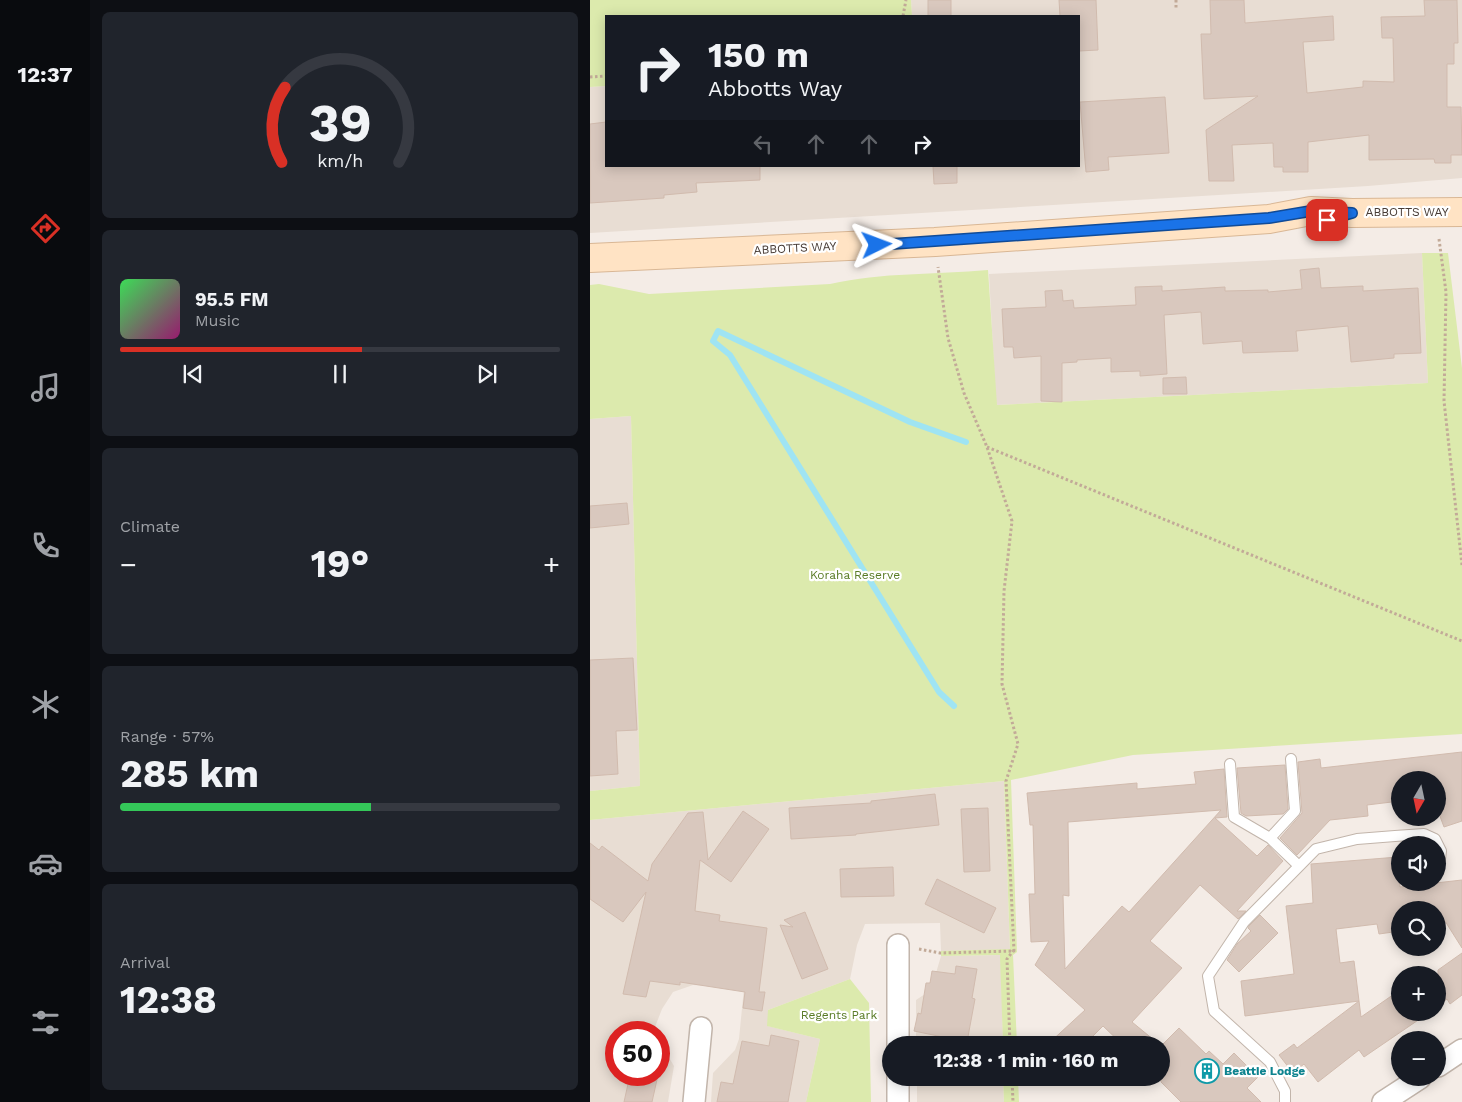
<!DOCTYPE html>
<meta charset="utf-8">
<style>
:root{--surface:#171b24;--page:#20242c;--text:#f1f3f6;--muted:#9ea1a6;--line:#363941;--accent:#d93025}
body{margin:0;font-family:"Work Sans",sans-serif;background:var(--page);color:var(--text);height:100vh;display:flex;flex-direction:column;font-size:19px;white-space:nowrap}
*{box-sizing:border-box;margin:0}
p{font-size:16px;color:var(--muted)}
.icon{flex:none;width:28px;height:28px;fill:none;stroke:currentColor;stroke-width:2;stroke-linecap:round;stroke-linejoin:round}
.map{position:relative;flex:1;overflow:hidden}
.panel{display:flex;flex-direction:column;gap:12px;padding:12px;background:#0d0f14;width:500px}
.panel>*{flex:none}
.banner{position:absolute;left:15px;top:15px;width:475px;height:152px;border-radius:0px;box-shadow:0 2px 12px #0003;background:#171b24;color:var(--text);overflow:hidden}
.needle{width:32px;rotate:189deg}
.tools{position:absolute;left:801px;top:771px;display:grid;gap:10px}
.tools a{display:grid;place-items:center;width:55px;height:55px;border-radius:50%;background:var(--surface);box-shadow:0 2px 12px #0003;font-size:25px}
.speed{position:absolute;left:15px;top:1021px;display:flex;gap:10px;font-size:25px;font-weight:700;text-align:center}
.speed>*{display:grid;place-content:center;width:65px;height:65px;border-radius:50%;background:var(--surface);box-shadow:0 2px 12px #0003;line-height:1}
.speed .limit{border:8px solid #d22;background:#fff;color:#111}
.pin{position:absolute;display:grid;place-items:center;width:42px;height:42px;color:#fff;margin:-21px;border-radius:10px;box-shadow:0 2px 8px #0006}
.me{position:absolute;width:55px;margin:-28px;rotate:87deg;stroke-linejoin:round;filter:drop-shadow(0 0 4px #0008)}
.turn{display:flex;align-items:center;gap:18px;height:105px;padding:0 20px;font-size:22px}
.turn .icon{width:65px;height:65px;stroke-width:2.5}
.turn b{display:block;font-size:35px;line-height:42px}
.lanes{display:flex;align-items:center;height:48px;padding:0 20px;background:#0003;justify-content:center;gap:25px;direction:ltr}
.lanes .off{opacity:.35}
.big{font-size:38px;font-weight:700;line-height:1.1}
.panel .card{flex:1;display:flex;flex-direction:column;justify-content:center;gap:8px;min-width:0;padding:0 18px;border-radius:8px;background:var(--page)}
.panel .dial{align-items:center;gap:0}
.dial svg{height:130px;overflow:visible;fill:none;stroke:var(--line);stroke-width:7;stroke-linecap:round;text-anchor:middle}
.dial text{fill:var(--text);stroke:none}
.song{display:flex;align-items:center;gap:15px}
.cover{width:60px;height:60px;border-radius:8px;background:linear-gradient(135deg,hsl(130 70% 55%),hsl(320 70% 35%))}
.played{height:5px;border-radius:2px;background:linear-gradient(90deg,var(--accent) 55%,var(--line) 55%)}
.keys{display:flex;justify-content:space-around;direction:ltr}
.heat{display:flex;justify-content:space-between;align-items:center;font-size:28px;direction:ltr}
.charge{height:8px;border-radius:4px;background:linear-gradient(90deg,#34c759 57%,var(--line) 0)}
.trip{position:absolute;left:292px;top:1036px;width:288px;height:50px;border-radius:25px;background:var(--surface);box-shadow:0 2px 12px #0003;font-weight:700;line-height:50px;text-align:center}
main{display:flex;flex:1;min-height:0}
.tab-bar{display:flex;flex-direction:column;width:90px;justify-content:space-around;align-items:center;background:#090b0e;color:var(--muted)}
.tab-bar .icon{width:35px;height:35px}
.tab-bar .on{color:var(--accent)}
.tab-bar b{font-size:22px;color:var(--text)}
.map>svg:first-child{display:block}
</style>
<main>
<nav class="tab-bar">
<b>12:37</b>
<svg class="icon on" aria-label="directions" viewBox="0 0 24 24"><path d="M12 3l9 9-9 9-9-9zM9 14v-3h6M13 9l2 2-2 2"/></svg>
<svg class="icon" aria-label="music" viewBox="0 0 24 24"><path d="M9 18V5l10-2v13"/><circle cx="6" cy="18" r="3"/><circle cx="16" cy="16" r="3"/></svg>
<svg class="icon" aria-label="phone" viewBox="0 0 24 24"><path d="M5 4h4l2 5-3 2q2 4 5 5l2-3 5 2v4C11 20 4 13 5 4z"/></svg>
<svg class="icon" aria-label="climate" viewBox="0 0 24 24"><path d="M12 3v18M4 7l16 10M4 17L20 7"/></svg>
<svg class="icon" aria-label="car" viewBox="0 0 24 24"><path d="M5 17H2v-5l4-1 3-4h7l3 4 3 1v5h-3M9 17h6M6 11h13"/><circle cx="7" cy="17" r="2"/><circle cx="17" cy="17" r="2"/></svg>
<svg class="icon" aria-label="filters" viewBox="0 0 24 24"><path d="M4 7h16M4 17h16"/><circle cx="9" cy="7" r="2"/><circle cx="15" cy="17" r="2"/></svg>
</nav>
<section class="panel">
<div class="card dial"><svg viewBox="0 0 100 80">
<path d="M14 69A42 42 0 1 1 86 69"/>
<path d="M14 69A42 42 0 0 1 16 23" stroke="#d93025"/>
<text x="50" y="56" font-size="32" font-weight="700">39</text>
<text x="50" y="72" font-size="11">km/h</text>
</svg></div>
<div class="card">
<div class="song"><i class="cover"></i><div><b>95.5 FM</b><p>Music</p></div></div>
<div class="played"></div>
<div class="keys"><svg class="icon" aria-label="previous" viewBox="0 0 24 24"><path d="M18 5L8 12l10 7zM5 5v14"/></svg><svg class="icon" aria-label="pause" viewBox="0 0 24 24"><path d="M8 5v14M16 5v14"/></svg><svg class="icon" aria-label="next" viewBox="0 0 24 24"><path d="M6 5l10 7-10 7zM19 5v14"/></svg></div>
</div>
<div class="card"><p>Climate</p>
<div class="heat"><a>−</a><b class="big">19°</b><a>+</a></div>
</div>
<div class="card"><p>Range · 57%</p><b class="big">285 km</b><div class="charge"></div></div>
<div class="card"><p>Arrival</p><b class="big">12:38</b></div>
</section>
<div class="map">
<svg width="872" height="1102" viewBox="0 0 872 1102">
<rect width="100%" height="100%" fill="#f4ece6"/>
<path fill="#e8ddd3" d="M321 0H872V178L778 186 0 233V87L16 86V166H489V16H322Z
M832 253 838 383 406 405 399 274Z
M41 416 50 786 0 791V419Z
M414 781 420 950 351 951 350 923 275 924 267 945 260 979 178 1010V1026L230 1039 216 1102H121L123 1073 145 1050 149 1039 154 988 103 985 83 992 72 1009 65 1027 66 1032H26V1075H69V1041L84 1066 78 1102H0V820Z
M411 955 413 1045H326V1000L341 990 351 956Z
M327 1078H413L414 1102H327Z"/>
<path fill="#dceaad" d="M0 0H321L322 16H16V86L0 87Z
M832 253H858L872 368V734L543 755 421 780 427 952 423 955 427 1045H413L410 955 351 956V951L420 949 414 781 0 820V791L50 786 41 416 0 419V285L9 284 59 294 240 284C293 272 345 275 398 270L407 405 838 383Z
M260 979 279 1003 281 1102H216L230 1039 177 1026 178 1010Z
M413 1078H428L429 1102H414Z"/>
<g fill="none" stroke-linecap="round" stroke-linejoin="round">
<path stroke="#9fe4f3" stroke-width="6" d="M364 706 349 692 140 355 123 341 128 331 320 422 376 442"/>
</g>
<path fill="#d9c8be" stroke="#d1bbae" fill-rule="evenodd" d="M338 0H361V16H338Z
M469 0H506L508 50 489 51V16H470Z
M620 0H654L655 23 743 16 744 40 713 42 717 93 773 87V81L804 82 803 38H792L791 17 835 16 834 0H867L868 43H864V64H857V107H871L872 155H861V163H845L844 159 779 160V135L718 142V172H693V167H684L683 143 642 145 644 181H619L616 130 668 96 614 99 611 34H621Z
M575 97 579 153 518 157 519 170 496 172 490 102Z
M16 122V166H170V180L106 183 107 192 74 195V198L0 203V124Z
M343 166H367V183L344 184Z
M729 268 731 288 773 286V291L828 288 831 353 804 354V358L761 362 758 326 706 331 708 351 653 353 652 341 613 344 611 312 574 315 577 374 550 376V371L521 372V358L487 360V362L472 363V402L451 401V356L424 358 423 347H414L412 309 456 307 455 291 472 290 473 301 483 300 484 308 546 305 545 287 572 286V291L635 287V291L678 290V292L712 289 710 270Z
M596 377 597 394H573V378Z
M37 503 39 524 0 528V506Z
M43 658 47 730 26 731 28 774 0 776V660Z
M872 752V821L854 827 848 811V780H810V801L777 805 778 816 740 820 707 855 690 838 712 813 708 762 730 759 731 768Z
M695 765 698 809 693 814 656 816 651 813 647 768Z
M634 769 637 817 625 818 667 856 678 845 693 861 647 911H656L648 919 610 885 560 941 592 968 542 1022 570 1045H533L513 1026 494 1045H457L495 1010 445 965 459 941 441 942 439 894H445L443 825H440L437 793 547 783V789L606 784 604 772ZM631 810 539 912 532 906 475 969 473 895 479 896 478 822Z
M345 794 349 825 266 834V835L201 839 199 808 281 803V801Z
M398 808 400 871 374 872 371 809Z
M153 811 179 829 141 882 110 860 105 911 130 915 129 921 177 928 169 992H175L172 1011 153 1008 155 992 90 982V985L60 981 56 997 33 994 56 892 33 922 0 899V843L9 850 12 846 58 881 62 864 98 813 113 812 118 860Z
M808 857 810 887 872 880V948L855 921 848 922V910H810V931L789 934 787 924 746 929 750 963 764 961 769 1001 655 1016 651 981 704 974 696 906 723 903 721 864Z
M303 867 304 896 251 897 250 869Z
M347 879 406 908 394 933 335 904Z
M215 912 238 969 212 979 190 925 203 927 194 920Z
M670 915 688 933 649 972 637 960 647 944 661 931 658 928 659 926Z
M872 953V995L860 1004 857 999 848 1006V970Z
M366 966 387 969 382 998 385 999 377 1042 324 1031 328 1013 331 1014 336 983H340L342 971 365 974Z
M810 990V1012H840L774 1057 769 1050 728 1082 714 1064 703 1073 689 1055 704 1044 707 1048 769 1001 771 1017Z
M589 1028 616 1054 619 1051 633 1064 644 1053 668 1077 657 1088 671 1102H591L571 1082V1046Z
M181 1035 209 1041 198 1102H127L131 1082 143 1084 152 1041 179 1046Z
M40 1075H68L62 1102H34Z"/>
<g fill="none" stroke-linecap="round" stroke-linejoin="round">
<defs>
<path id="service" d="M640 764 644 817 680 838 709 866
M680 838 705 811 701 759
M695 1102V1091L680 1062 624 1011 618 976 654 922 726 849 767 839 805 836 834 834 845 839 851 851 850 859 848 861"/>
<path id="minor" d="M308 1045V945
M848 1066 872 1050
M104 1102 111 1028
M308 1102V1078
M793 1102 830 1078"/>
<path id="secondary" d="M0 258 345 242 679 219 721 211 762 213 872 212"/>
</defs>
<use href="#service" stroke="#c2b5ab" stroke-width="12"/>
<use href="#minor" stroke="#c2b5ab" stroke-width="24"/>
<use href="#secondary" stroke="#d9b795" stroke-width="30"/>
<path stroke="#c2aa98" stroke-width="3" stroke-dasharray="2.5 2.5" stroke-linecap="butt" d="M586 0V10
M313 16 316 0
M0 77 16 76
M849 239 856 292 854 401 872 565
M397 447 872 641
M329 949 350 953 424 951 416 781 428 744 412 684 414 591 422 521 397 447 374 393 358 338 348 267
M420 1045 417 959 423 951
M422 1078 423 1102"/>
<use href="#service" stroke="#fff" stroke-width="10"/>
<use href="#minor" stroke="#fff" stroke-width="21"/>
<use href="#secondary" stroke="#ffe3c4" stroke-width="28"/>
</g>
<g fill="none" stroke-linecap="round" stroke-linejoin="round">
<defs>
<path id="route" d="M287 245 679 218 721 211 762 213 737 220"/>
</defs>
<use href="#route" stroke="#114b97" stroke-width="12"/>
<use href="#route" stroke="#1a73e8" stroke-width="9"/>
</g>
<defs>
<symbol id="building-ring" viewBox="-11 -11 22 22"><circle r="9.5" fill="#fff" stroke="#0f9aa8" stroke-width="1.5"/><path d="M-4-6H4V6H1V3H-1V6H-4ZM-2.5-4.3h1.7v1.8h-1.7ZM.8-4.3h1.7v1.8H.8ZM-2.5-1h1.7V.8h-1.7ZM.8-1h1.7V.8H.8Z" fill="#0f9aa8"/></symbol>
</defs>
<g fill-rule="evenodd">
<use href="#building-ring" x="603" y="1057" width="28" height="28"/>
</g>
<g text-anchor="middle" stroke-width="4.5" stroke-linejoin="round" paint-order="stroke">
<g font-size="12" fill="#473b35" stroke="#fff">
<text x="817" y="216">ABBOTTS WAY</text>
<text transform="translate(205 248) rotate(-3)" y="4">ABBOTTS WAY</text>
</g>
<g font-size="12" fill="#597b25" stroke="#fff">
<text x="265" y="579">Koraha Reserve</text>
<text x="249" y="1019">Regents Park</text>
</g>
<g font-size="12" font-weight="bold" fill="#0d838f" stroke="#fff" text-anchor="start">
<text x="634" y="1075">Beattie Lodge</text>
</g>
</g>
</svg>
<div class="tools">
<a><svg class="needle" viewBox="-14 -14 28 28"><path d="M0-13l5 13h-10z" fill="#e53935"/><path d="M0 13l5-13h-10z" fill="#9ea1a6"/></svg></a>
<a><svg class="icon" aria-label="sound" viewBox="0 0 24 24"><path d="M4 9h4l5-4v14l-5-4H4zM17 9q2 3 0 6"/></svg></a>
<a><svg class="icon" aria-label="search" viewBox="0 0 24 24"><circle cx="10" cy="10" r="6"/><path d="M15 15l6 6"/></svg></a>
<a>+</a>
<a>−</a>
</div>
<div class="speed"><div class="limit">50</div></div>
<div class="pin" style="left:737px;top:220px;background:#d93025"><svg class="icon" aria-label="arrive" viewBox="0 0 24 24"><path d="M6 21V4h12l-3 4 3 4H6"/></svg></div>
<svg class="me" style="left:287px;top:245px" viewBox="-20 -20 40 40"><path d="M0-17L14 15 0 8-14 15z" fill="#1a73e8" stroke="#fff" stroke-width="4"/></svg>
<div class="trip">12:38 · 1 min · 160 m</div>
<div class="banner">
<div class="turn"><svg class="icon" aria-label="right" viewBox="0 0 24 24"><path d="M7 20v-9h11M14 6l5 5-5 5"/></svg><div><b>150 m</b>Abbotts Way</div></div>
<div class="lanes"><svg class="icon off" aria-label="left" viewBox="0 0 24 24"><path d="M17 20v-9H6M10 6l-5 5 5 5"/></svg><svg class="icon off" aria-label="ahead" viewBox="0 0 24 24"><path d="M12 20V5M6 11l6-6 6 6"/></svg><svg class="icon off" aria-label="ahead" viewBox="0 0 24 24"><path d="M12 20V5M6 11l6-6 6 6"/></svg><svg class="icon" aria-label="right" viewBox="0 0 24 24"><path d="M7 20v-9h11M14 6l5 5-5 5"/></svg></div>
</div>
</div>
</main>
